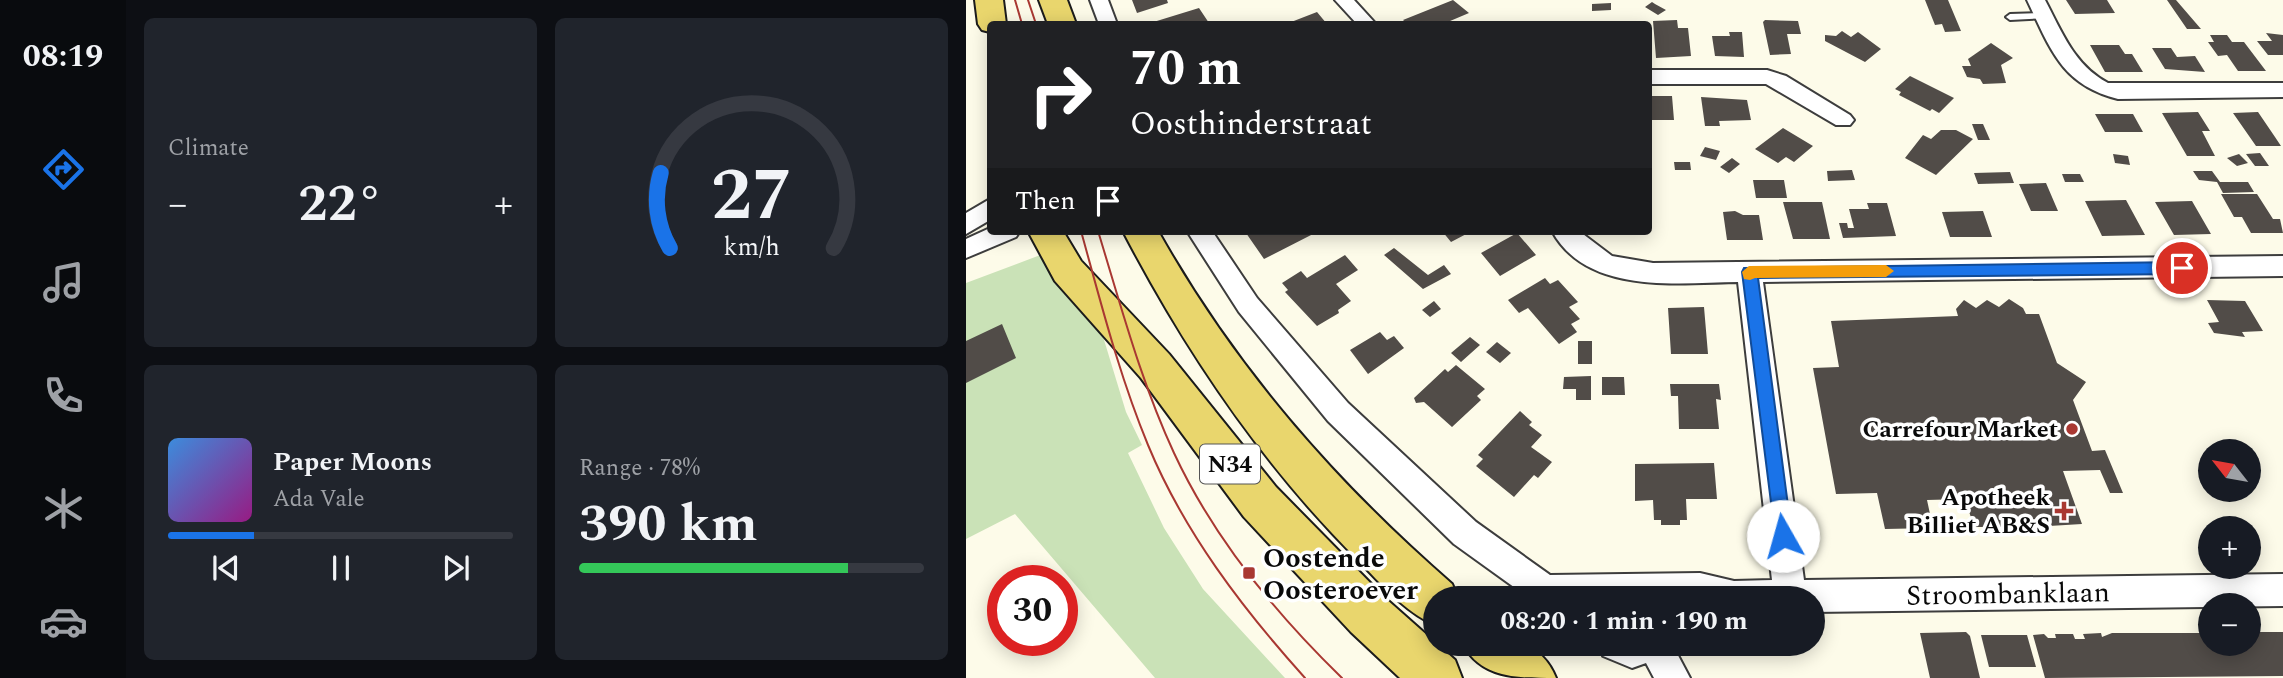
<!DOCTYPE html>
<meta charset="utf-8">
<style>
:root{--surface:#171b24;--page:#20242c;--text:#f1f3f6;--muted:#9ea1a6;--line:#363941;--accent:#1a73e8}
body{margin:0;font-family:Spectral,serif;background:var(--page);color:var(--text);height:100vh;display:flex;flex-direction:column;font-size:26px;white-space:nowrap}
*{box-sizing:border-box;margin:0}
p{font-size:23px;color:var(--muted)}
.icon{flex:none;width:38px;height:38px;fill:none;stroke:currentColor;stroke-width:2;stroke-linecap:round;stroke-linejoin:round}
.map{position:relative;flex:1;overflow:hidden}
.drawer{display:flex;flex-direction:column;gap:18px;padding:18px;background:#0d0f14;width:840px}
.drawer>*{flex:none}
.guide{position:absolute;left:21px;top:21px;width:665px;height:214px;border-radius:7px;box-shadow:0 4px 18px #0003;background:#202124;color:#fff;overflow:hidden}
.needle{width:46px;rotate:301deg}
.fabs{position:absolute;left:1232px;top:439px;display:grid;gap:14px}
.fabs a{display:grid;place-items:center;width:63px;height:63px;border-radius:50%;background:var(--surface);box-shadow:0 4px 18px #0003;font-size:35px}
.speed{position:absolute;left:21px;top:565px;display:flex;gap:14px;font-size:35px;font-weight:700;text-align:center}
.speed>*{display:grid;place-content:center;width:91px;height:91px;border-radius:50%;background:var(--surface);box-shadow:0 4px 18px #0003;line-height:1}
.speed .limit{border:10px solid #d22;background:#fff;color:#111}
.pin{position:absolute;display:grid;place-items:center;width:60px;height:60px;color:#fff;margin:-30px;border:4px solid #fff;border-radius:50%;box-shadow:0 2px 7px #0007}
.me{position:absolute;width:77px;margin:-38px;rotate:353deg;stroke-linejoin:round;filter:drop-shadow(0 0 5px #0008)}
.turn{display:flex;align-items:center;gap:24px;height:147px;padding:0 28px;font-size:32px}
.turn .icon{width:91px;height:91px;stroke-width:2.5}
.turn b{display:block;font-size:49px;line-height:60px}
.then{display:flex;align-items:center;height:66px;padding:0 28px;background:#0003;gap:14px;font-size:26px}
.big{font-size:52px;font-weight:700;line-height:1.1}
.drawer .widget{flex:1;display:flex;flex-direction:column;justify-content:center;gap:10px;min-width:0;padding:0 24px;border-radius:10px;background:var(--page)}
.drawer .dial{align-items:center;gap:0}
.dial svg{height:182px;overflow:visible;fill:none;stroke:var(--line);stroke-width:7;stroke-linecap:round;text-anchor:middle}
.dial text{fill:var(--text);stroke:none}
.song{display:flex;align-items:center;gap:21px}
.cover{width:84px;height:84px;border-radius:10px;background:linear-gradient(135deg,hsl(210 70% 55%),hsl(310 70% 35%))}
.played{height:7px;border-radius:4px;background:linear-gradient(90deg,var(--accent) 25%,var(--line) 25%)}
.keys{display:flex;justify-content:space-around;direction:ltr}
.heat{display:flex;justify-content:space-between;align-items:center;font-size:38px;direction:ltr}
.charge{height:10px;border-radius:5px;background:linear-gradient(90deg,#34c759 78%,var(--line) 0)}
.drawer .tiles{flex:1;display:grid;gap:18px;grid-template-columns:repeat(2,1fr)}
.trip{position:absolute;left:457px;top:586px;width:402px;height:70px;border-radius:35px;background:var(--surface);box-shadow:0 4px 18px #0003;font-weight:700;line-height:70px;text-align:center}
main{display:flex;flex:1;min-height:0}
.tab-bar{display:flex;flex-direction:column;width:126px;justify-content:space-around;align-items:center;background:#090b0e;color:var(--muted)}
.tab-bar .icon{width:49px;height:49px}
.tab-bar .active{color:var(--accent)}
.tab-bar b{font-size:32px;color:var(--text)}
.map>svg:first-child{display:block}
</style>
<main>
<nav class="tab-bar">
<b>08:19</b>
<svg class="icon active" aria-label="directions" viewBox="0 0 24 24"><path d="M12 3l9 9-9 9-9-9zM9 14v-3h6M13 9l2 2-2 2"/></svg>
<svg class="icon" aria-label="music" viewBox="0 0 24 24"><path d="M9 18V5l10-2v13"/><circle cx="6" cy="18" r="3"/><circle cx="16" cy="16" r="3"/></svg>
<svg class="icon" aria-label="phone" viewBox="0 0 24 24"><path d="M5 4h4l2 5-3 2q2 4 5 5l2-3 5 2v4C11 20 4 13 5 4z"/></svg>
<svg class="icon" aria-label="climate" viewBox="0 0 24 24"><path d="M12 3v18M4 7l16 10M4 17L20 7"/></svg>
<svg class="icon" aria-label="car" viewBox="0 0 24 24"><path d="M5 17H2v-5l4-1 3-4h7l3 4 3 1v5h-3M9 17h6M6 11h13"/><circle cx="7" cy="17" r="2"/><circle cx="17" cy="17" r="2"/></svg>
</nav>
<section class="drawer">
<div class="tiles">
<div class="widget"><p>Climate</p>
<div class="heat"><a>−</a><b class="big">22°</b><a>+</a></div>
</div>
<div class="widget dial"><svg viewBox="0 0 100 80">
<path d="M14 69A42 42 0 1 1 86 69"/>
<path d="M14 69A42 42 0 0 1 10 36" stroke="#1a73e8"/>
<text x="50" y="56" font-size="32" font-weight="700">27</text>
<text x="50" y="72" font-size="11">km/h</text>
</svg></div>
<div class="widget">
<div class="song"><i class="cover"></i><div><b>Paper Moons</b><p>Ada Vale</p></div></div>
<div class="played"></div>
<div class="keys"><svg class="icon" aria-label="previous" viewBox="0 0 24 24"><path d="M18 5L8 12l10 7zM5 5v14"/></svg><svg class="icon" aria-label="pause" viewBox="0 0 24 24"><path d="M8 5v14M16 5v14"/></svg><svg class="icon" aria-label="next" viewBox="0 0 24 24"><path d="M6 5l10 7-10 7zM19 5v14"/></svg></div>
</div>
<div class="widget"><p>Range · 78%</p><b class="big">390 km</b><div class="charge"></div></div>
</div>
</section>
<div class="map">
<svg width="1317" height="678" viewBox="0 0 1317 678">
<rect width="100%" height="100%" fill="#fdfbe9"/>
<path fill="#cae2b7" d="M77 254 98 291 135 330 160 412 176 445 162 453 198 528 237 589 319 678H189L49 514 0 539V283Z"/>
<path fill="#514c48" d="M166 0H201L202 3 171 13Z
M487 0 503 13 477 24H441L437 20Z
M959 0H982L995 31 979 32 976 24 969 25Z
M1100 0H1141L1149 13 1109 14Z
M1201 0H1210L1235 29H1221Z
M686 2 689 4 700 10 692 15 679 7Z
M645 3V10L626 11V4Z
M233 8 243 23 181 24Z
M351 12 361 24H320Z
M711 20 712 28H722L725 56 690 58 687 21Z
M799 20 832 21 835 34H821L825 54 804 55 797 22Z
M876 31 885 37 892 32 915 49 899 62 859 41V35L870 36Z
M763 32H776L778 57 749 56 746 36H764Z
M1300 33 1317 35V55H1302L1291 41H1306Z
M1244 35H1261L1266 42H1278L1300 71H1272L1261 55 1252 56 1242 42H1248Z
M1025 43 1047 58 1035 65 1040 83 1017 84 1014 79 1001 77 996 66H1005L1002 59Z
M1124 45H1153L1159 54H1166L1177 72H1139Z
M1186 48H1205L1211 57 1229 56 1239 72 1199 69Z
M944 76 988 98 973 113 966 109 964 111 933 95 935 92 929 89Z
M682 96H706L708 120H682Z
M735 97 781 100 785 120 753 121 754 126H739Z
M1232 112 1244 131H1236L1249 156H1221L1196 113Z
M1292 112 1309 137 1315 146H1290L1267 113Z
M1129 114H1167L1177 132H1139Z
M1006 124H1017L1024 140H1012Z
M817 128 847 146 828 162 820 157 812 163 789 149Z
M975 130H990L1007 139 970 175 939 158 957 135 965 139Z
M739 147 754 151 750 160 734 156Z
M1294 153 1303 166H1289L1280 154Z
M1147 154 1162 156 1164 165 1149 163Z
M1273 154 1282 163 1271 166 1261 158Z
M766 158 774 164 763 173 754 167Z
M708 162H724L725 170H709Z
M886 170 889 180 862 181 861 171Z
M1227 171H1246L1254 182H1282L1288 192 1257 193 1251 182 1233 180Z
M1044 172 1048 183 1012 184 1008 173Z
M1096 174H1114L1118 182H1099Z
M787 180H818L821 198H790Z
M1080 183 1092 211H1065L1053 184Z
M1255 194H1291L1307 219H1314L1317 233H1285L1276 217H1268Z
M1160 200 1179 235 1136 236 1119 201Z
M1226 201 1245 234 1208 235 1189 202Z
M817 202H856L864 239H827Z
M901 203H921L930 236 877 238 873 223H881L882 228H888L883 209H903Z
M769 211 777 215H793L797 240H761L757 212Z
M1017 211 1026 237H984L976 212Z
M283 231H347L349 233 298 259 280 233Z
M476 231H506L485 242Z
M551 233 570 255 534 276 515 253Z
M428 248 462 275 478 265 485 274 457 289 418 255Z
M379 255 392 270 370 284 385 301 372 310 373 313 351 326 319 292 322 290 316 283 335 271 341 278Z
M579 278 584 284 592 280 612 302 603 307 614 319 605 324 611 332 593 344 562 308 553 313 542 300Z
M1043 299 1057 308 1060 314H1073L1091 363 1120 382 1107 400 1126 451 1139 450 1157 493H1144L1134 470 1097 471 1116 524 1083 526 1081 522H1044L1046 527H1008L999 499 961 500 967 528 919 529 911 493 870 494 847 368 873 367 865 321 992 316 990 309 998 300 1010 308 1021 300 1033 307Z
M1241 300 1279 301 1297 331 1276 332 1279 337 1248 333 1242 323 1253 322Z
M468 301 475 309 464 317 456 310Z
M738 307 742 354H705L702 308Z
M36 324 50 358 0 383V341Z
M414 332 421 340 428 336 438 348 402 374 384 350Z
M504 337 514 345 495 362 485 353Z
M612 341H626V364H612Z
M531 342 545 353 534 363 520 352Z
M490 365 519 389 511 396 515 400 486 427 458 402 450 403 448 398 479 369 482 372Z
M625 376V400H610V389H597L598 377Z
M636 377H658L659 395H636Z
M704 384H753L755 400 750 399 753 429H713L712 396H705Z
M554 411 566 422 563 425 576 435 565 447 586 462 572 478 568 475 548 497 510 466 517 459 512 455Z
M748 463 751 499H720L721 520H714V525H695V520H688L687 500 669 501V464Z
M1000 632 1004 636 1014 678H964L954 633Z
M1283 632H1317V676L1079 678 1067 635 1078 634 1082 638H1090L1089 634H1107L1109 639H1119L1117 634 1135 633 1136 637 1146 633H1244V644H1283Z
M1015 635H1061L1070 667H1023Z"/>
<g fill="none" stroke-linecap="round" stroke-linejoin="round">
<defs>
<path id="service" d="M1079 13 1083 16 1082 18 1044 20 1040 17 1044 14Z"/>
<path id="minor" d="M124 0H142L151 24H133Z
M369 0H388L410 24H391Z
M1061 0H1079C1096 32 1108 65 1142 83H1317V97L1152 99C1095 85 1084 48 1061 0Z
M682 70H801L820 76 884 115 888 120 884 125H870L800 84H682Z
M24 199V220L0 234V213Z
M24 228V231H54L50 237 0 258V239Z
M221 231H246L291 298 382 403 510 522 584 575 734 573 768 581 806 580 772 282C711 283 621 295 586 231H613L646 256 687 263 1317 256V276L797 282 838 580 1317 574V606L847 612V598H563L488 544 362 421 273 312Z
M632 644H706L724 678H688L680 663 666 668 637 656Z"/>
<path id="primary" d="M9 0H37L40 24H24V32L16 30 12 24Z
M73 0H101L110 24H82Z
M62 231H97L115 261 203 354 310 487 419 598 489 660 496 678H434L385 632 278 517 175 378 89 281Z
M157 231H192C269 368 368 481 486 584L492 598H469V625C439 612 415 584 392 560 295 463 220 352 157 231Z
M497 644C537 644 572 634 590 678 549 678 515 678 497 644Z"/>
</defs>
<use href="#service" stroke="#3d3d3d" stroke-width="4"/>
<use href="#minor" stroke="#3d3d3d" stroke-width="4"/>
<use href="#primary" stroke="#1b1b1b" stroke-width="4"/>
<use href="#service" fill="#fff" fill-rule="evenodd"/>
<use href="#minor" fill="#fff" fill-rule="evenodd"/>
<use href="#primary" fill="#e9d66d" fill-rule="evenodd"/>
<path stroke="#a93832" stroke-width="2" d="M49 0 56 24
M62 0 70 24
M115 231C135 303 153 375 182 445 218 532 276 608 339 678
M132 231C155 306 175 382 208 453 248 539 308 612 376 678"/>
</g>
<path fill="#1a73e8" stroke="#114b97" stroke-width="2" d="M1216 262 1224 268 1216 274 792 278 826 536 823 542 817 545 810 542 776 272 778 268Z"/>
<path fill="#f59e0b" d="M920 265 928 271 920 277 789 278 784 280 778 279 776 272 783 266Z"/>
<g fill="#a93832" stroke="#fff" stroke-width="2.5">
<circle cx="1106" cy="429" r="7"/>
<path d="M1094.5 500.5h7v7h7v7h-7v7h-7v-7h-7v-7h7z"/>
<rect x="276" y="566" width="14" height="14" rx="3.5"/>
</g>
<g text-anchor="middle" stroke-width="7" stroke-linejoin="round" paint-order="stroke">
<rect fill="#fff" stroke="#545454" stroke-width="2" x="234" y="444.5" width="60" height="39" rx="5"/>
<g font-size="23" font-weight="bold" fill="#0a0a0a">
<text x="264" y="472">N34</text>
</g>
<g font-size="24" font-weight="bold" fill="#0a0a0a" stroke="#fff" text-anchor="end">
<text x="1092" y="437">Carrefour Market</text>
<text x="1084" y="505">Apotheek<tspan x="1084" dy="28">Billiet AB&amp;S</tspan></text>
</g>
<g font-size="28" font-weight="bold" fill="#0a0a0a" stroke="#fff" text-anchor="start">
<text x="297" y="567">Oostende<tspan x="297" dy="32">Oosteroever</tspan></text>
</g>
<g font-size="28" fill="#0a0a0a" stroke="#fff">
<text transform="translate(1042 593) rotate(-1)" y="10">Stroombanklaan</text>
</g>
</g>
</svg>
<div class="fabs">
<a><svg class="needle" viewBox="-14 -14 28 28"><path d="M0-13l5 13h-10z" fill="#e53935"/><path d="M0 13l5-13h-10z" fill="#9ea1a6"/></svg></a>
<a>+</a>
<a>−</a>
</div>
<div class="speed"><div class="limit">30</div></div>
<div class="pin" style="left:1216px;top:268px;background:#d93025"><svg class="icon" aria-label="arrive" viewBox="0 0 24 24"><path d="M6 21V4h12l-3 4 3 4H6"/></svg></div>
<svg class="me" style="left:817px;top:536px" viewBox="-20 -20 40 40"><circle r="19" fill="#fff"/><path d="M0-13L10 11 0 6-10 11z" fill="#1a73e8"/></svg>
<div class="trip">08:20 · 1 min · 190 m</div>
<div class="guide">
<div class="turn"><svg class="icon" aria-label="right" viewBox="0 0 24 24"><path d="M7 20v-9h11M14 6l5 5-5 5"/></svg><div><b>70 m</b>Oosthinderstraat</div></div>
<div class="then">Then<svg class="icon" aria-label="arrive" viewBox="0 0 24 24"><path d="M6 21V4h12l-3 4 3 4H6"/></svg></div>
</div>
</div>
</main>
